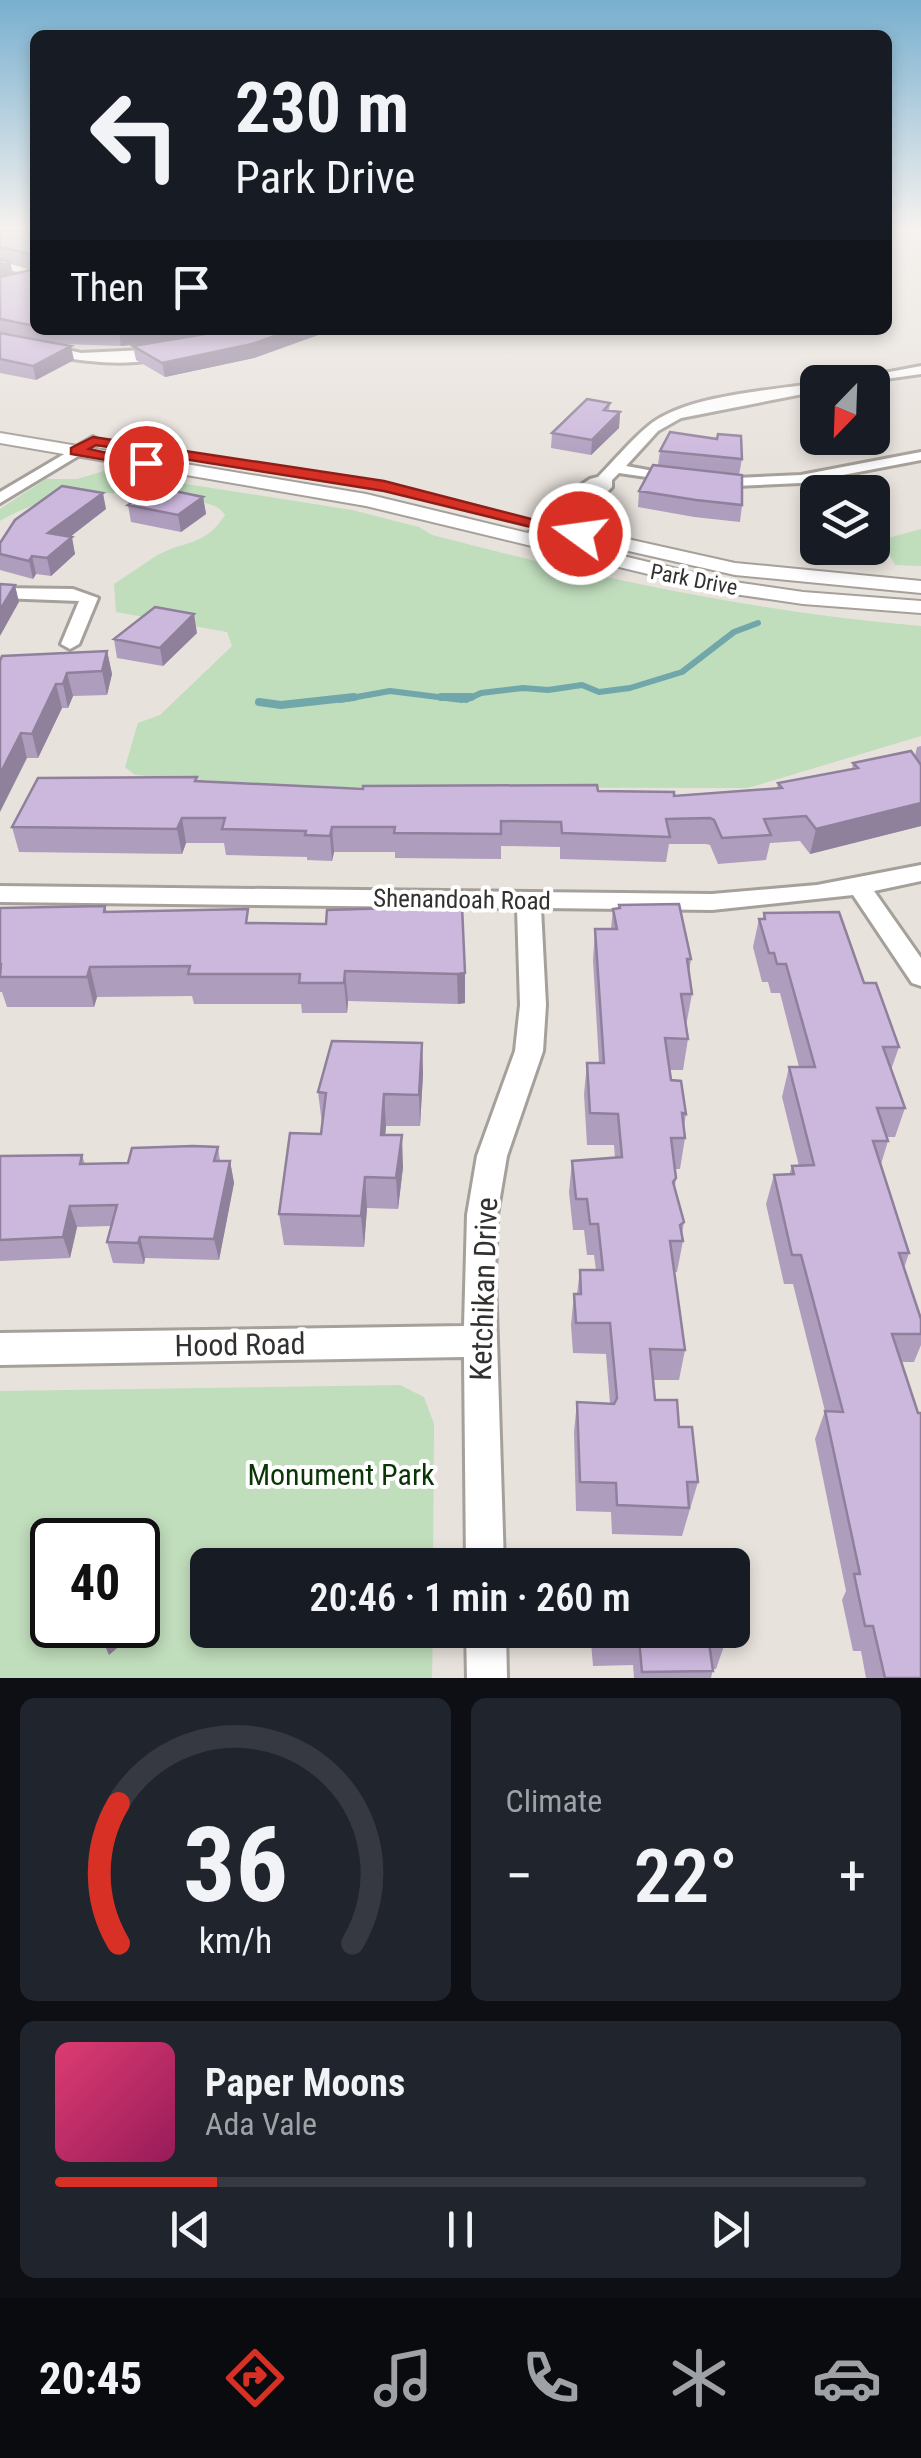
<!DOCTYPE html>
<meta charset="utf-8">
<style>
:root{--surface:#171b24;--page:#20242c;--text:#f1f3f6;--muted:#9ea1a6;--line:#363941;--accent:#d93025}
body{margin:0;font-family:"Roboto Condensed",sans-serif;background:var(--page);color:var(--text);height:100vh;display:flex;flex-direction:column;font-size:38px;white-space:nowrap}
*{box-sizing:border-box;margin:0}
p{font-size:32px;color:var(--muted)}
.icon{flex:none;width:55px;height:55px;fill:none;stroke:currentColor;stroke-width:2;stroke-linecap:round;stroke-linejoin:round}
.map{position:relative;height:1678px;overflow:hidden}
.panel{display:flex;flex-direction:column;gap:20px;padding:20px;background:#0d0f14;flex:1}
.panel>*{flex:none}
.top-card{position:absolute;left:30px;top:30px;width:862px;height:305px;border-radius:15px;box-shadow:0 5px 15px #0003;background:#171b24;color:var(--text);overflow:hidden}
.needle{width:65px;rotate:203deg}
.fabs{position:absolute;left:800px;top:365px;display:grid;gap:20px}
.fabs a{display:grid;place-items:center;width:90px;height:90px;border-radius:15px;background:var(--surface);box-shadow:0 5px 15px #0003;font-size:50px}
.speed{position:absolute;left:30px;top:1518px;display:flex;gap:20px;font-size:50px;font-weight:700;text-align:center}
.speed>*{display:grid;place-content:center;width:130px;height:130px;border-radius:50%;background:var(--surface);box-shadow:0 5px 15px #0003;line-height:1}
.speed .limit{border:5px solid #111;border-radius:15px;background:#fff;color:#111}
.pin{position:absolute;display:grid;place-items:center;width:85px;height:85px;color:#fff;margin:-42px;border:5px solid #fff;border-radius:50%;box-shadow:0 2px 10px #0007}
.me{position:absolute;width:110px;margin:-55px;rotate:284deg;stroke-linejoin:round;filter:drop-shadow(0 0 8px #0008)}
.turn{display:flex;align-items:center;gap:35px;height:210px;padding:0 40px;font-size:45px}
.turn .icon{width:130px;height:130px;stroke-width:2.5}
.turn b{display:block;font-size:70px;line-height:85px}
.then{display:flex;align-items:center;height:95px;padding:0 40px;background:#0003;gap:20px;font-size:38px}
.big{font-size:75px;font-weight:600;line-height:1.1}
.panel .tile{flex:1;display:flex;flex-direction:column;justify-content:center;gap:15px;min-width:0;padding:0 35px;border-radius:15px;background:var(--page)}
.panel .dial{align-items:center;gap:0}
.dial svg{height:260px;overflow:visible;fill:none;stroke:var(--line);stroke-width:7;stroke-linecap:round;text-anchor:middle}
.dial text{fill:var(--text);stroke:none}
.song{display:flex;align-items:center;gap:30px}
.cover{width:120px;height:120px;border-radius:15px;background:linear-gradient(135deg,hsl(340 70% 55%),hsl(330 70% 35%))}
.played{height:10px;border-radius:5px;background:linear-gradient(90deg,var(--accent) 20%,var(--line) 20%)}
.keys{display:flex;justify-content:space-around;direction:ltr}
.heat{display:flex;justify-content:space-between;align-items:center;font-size:55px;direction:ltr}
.panel .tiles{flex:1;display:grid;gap:20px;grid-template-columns:1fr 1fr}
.tile:last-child{grid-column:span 2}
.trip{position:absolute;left:190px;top:1548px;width:560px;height:100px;border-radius:15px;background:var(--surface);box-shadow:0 5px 15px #0003;font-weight:600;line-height:100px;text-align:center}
.menu{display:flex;height:160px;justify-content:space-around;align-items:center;background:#090b0e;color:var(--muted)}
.menu .icon{width:70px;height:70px}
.menu .active{color:var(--accent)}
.menu b{font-size:45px;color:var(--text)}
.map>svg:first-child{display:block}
</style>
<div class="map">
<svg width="921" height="1678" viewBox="0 0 921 1678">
<rect width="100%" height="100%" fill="#e8e2dc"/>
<path fill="#c0ddbc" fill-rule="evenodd" d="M104 471 352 510 419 527 432 535C594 577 755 612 921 626V736L748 788 296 787 135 775 125 767 138 723 160 715 232 646 227 632 116 612 114 584C128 575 142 565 156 556 184 540 205 547 225 515 217 502 198 502 183 499 125 489 52 489 0 521V509L46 479H77Z
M921 529V566L895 565 881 540Z
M400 1385 424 1397 434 1424 433 1565H208V1630H433L432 1678H0V1391ZM52 1540H138V1625H52Z"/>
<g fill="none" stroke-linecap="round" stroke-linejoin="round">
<path stroke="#71a7aa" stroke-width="6" d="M340 700 390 691 462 700
M466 700 481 693 523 688 548 690 582 685 599 692 630 688 682 672 734 632 758 623"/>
<path stroke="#71a7aa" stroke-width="8" d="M441 697H471
M259 702 281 705 354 697"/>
<defs>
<path id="minor" d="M0 261 35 271V277L0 267Z
M0 335 81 353 165 349 171 353C134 374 40 356 0 343Z
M921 366V374L864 382H837Z
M818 383V391L681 418 658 431 626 466 681 476V482L619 473 612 480V487L573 525 555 528 533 543 519 540 541 524 535 517 538 514 590 479 598 477C614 461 629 442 647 427 684 395 769 391 818 383ZM589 493 562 518 553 517Z
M93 437 100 441 98 444 0 503V492Z
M921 452V460L801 483 713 487 706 483 713 479 801 475Z
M0 588 73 589 98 598 79 644 70 649 61 644 79 601 0 598Z
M921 865V881L874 891 921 958V986L912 983 853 895 712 910 541 908 546 1005 543 1051 507 1156 497 1215 495 1276 504 1565H466L464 1357 0 1365V1333L464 1326 467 1215 477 1156 515 1051 520 1005 517 908 0 902V886L712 894 817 885Z
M466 1630H506L507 1678H467Z"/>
<path id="tertiary" d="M0 433 366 494 727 581 803 592 921 601V613L803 604 727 593 366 506 0 443Z
M587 530 735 563 921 581V593L735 575 580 540V532Z"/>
</defs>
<use href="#minor" stroke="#a6a09b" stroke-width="6"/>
<use href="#tertiary" stroke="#a6a09b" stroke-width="4"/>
<use href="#minor" fill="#fff" fill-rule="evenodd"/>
<use href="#tertiary" fill="#fff" fill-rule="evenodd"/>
</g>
<path fill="#af9dbe" d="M0 230H35V267L0 259Z
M0 259 10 262 13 274 35 269V330H332L254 358 165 377 136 360 133 346 154 342 121 346 63 344 0 332Z
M0 333 74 360 36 380 0 373Z
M610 403 609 410 620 412 619 428 591 455 551 448 552 433Z
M660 451 742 459 739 475 742 505 740 522 694 517 638 507 639 491 658 465Z
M203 497 206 514 181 532 131 522 128 505Z
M106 509 70 536 75 554 51 576 36 574 33 579 0 570V543Z
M197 633 163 666 117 658 114 639Z
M107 651 112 674 107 695 73 696 68 708H62L38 758H27L0 661Z
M921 746V826L810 854 800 841 770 843 766 860 718 864 710 845 706 844H669L666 862 560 859V847L501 846V859L395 858V852H334L332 861 307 860V857L226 855 224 843H186L182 854 19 852 12 827 198 782 363 789 598 791 674 796 777 788 778 783 852 769 853 763 915 756 917 747Z
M619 905 691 959 689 973 692 994 686 1026 688 1039 683 1070H670L671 1080 686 1114 684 1127 685 1138 680 1169H675L676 1178 675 1187 684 1222 682 1234 683 1241 677 1272H674L685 1350 679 1380H653L655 1400 679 1427 698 1482 682 1536 612 1534 611 1512 576 1511 574 1432 577 1402 610 1403 606 1354 573 1353 571 1325 574 1294H577L580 1270H596L594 1255H587L584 1230H573L569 1192 572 1161 615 1158 614 1145H587L584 1094 587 1063H599L593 960 595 929H611L613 909 619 908Z
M105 906 107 912 250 923 465 973V1003L458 1004 348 1001 347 1013H302L301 1004H194L192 996 97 997 94 1007H7L2 992H0V908Z
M764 913 864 983 899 1047 891 1070 905 1108 895 1137H887L888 1141 881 1164 909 1253 904 1268 921 1319V1345L914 1362H901L921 1678H866L861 1651H853L842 1600 846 1591 815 1439 825 1411 793 1284H784L766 1204 774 1175H789L792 1166H799L782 1097 789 1067H799L780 993H771L768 982H762L753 947 759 919H763Z
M422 1043 423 1074 420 1126H386L385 1135 403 1167 398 1209 367 1208 364 1247 284 1245 279 1214 321 1134 322 1124 318 1092Z
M218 1147 220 1161H230L234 1183 219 1260 145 1258 144 1264 113 1263 107 1242 111 1226 77 1227 70 1258 0 1261V1156L82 1155 85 1164 128 1163Z
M590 1630H723L725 1643 716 1669H713L711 1678H634L633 1665 593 1666Z"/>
<path fill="#8f809b" d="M10 262 13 275 0 279V265Z
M139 330H224L179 340 121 346 119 332Z
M292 330H332L254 358 165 377 162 363Z
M71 346 74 360 36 380 33 366Z
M620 412 619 428 591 455 592 440Z
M103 493 106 509 52 551 48 533Z
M203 497 206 514 181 532 178 515Z
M72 537 75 554 51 576 47 558Z
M32 556 36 574 33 579 29 561Z
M15 585 19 602 0 636V610Z
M194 614 197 633 163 666 160 648Z
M107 651 112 674 107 695 102 671Z
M67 673 73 696 68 708 63 684Z
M56 684 62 708 38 758 32 734Z
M21 733 27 758 0 812V774Z
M921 803V826L810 854 816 829Z
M182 818 186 843 182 854 177 829Z
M332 827 334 852 332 861 330 836Z
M90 967 97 997 94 1007 87 977Z
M345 971 348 1001 347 1013 344 983Z
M465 973V1003L458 1004 457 974Z
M422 1043 423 1074 420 1126 419 1095Z
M384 1094 386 1126 383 1166 381 1135Z
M402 1135 403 1167 398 1209 396 1178Z
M230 1161 234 1183 219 1260 214 1239Z
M365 1177 367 1208 364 1247 361 1216Z
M70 1206 77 1227 70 1258 63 1237Z
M140 1237 145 1258 144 1264 138 1243Z
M130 1625H136L138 1630 109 1655 105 1646Z"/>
<path fill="#ccb7dd" stroke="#8f809b" stroke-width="2.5" d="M0 230H35V265L34 255 0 247Z
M0 259 10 262 0 265Z
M35 269V326L0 319V277Z
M63 330H139L119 332Z
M229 330H292L252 344 162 363 133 346Z
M0 333 71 346 33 366 0 359Z
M587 399 610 403 604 410 620 412 592 440 552 433Z
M670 432 717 439 718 434 741 436 742 459 660 451Z
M653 465 742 475V505L696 500 639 491Z
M62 486 103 493 48 533 72 537 47 558 32 556 29 561 0 554V543L15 520Z
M155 487 203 497 178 515 128 505Z
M0 584 15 585 0 610Z
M155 607 194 614 160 648 114 639Z
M107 651 102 671 67 673 63 684H56L32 734 21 733 0 774V661L2 656Z
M911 751 921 765V803L816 829 806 816 764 819 771 835 722 838 714 820 710 818 666 819 670 837 562 833 561 822 501 821V834L394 833 395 827H332L330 836 305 835 306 831 222 829 225 818H182L177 829 12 827 38 778 197 777 195 781 363 789V786L597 785 598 791 674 792V796L782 788 778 783 858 768 853 763Z
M679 904 691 959H687L692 994H681L688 1039 665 1038 671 1080 681 1081 686 1114 682 1113 685 1138H671L676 1178 673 1182 684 1222 680 1225 683 1241H670L685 1350 650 1349 655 1400H677L679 1427H692L698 1482H687L689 1508 617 1505 616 1483 580 1482 577 1402 614 1404 617 1398 610 1323H576L574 1294H581L580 1270H603L598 1224H590L587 1199H576L572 1161 622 1157 618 1114 590 1113 587 1063H604L595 929H617L613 909 620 908 619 905Z
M105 906 104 912 248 909 246 923 326 924 327 910 462 906 465 973 457 974 345 971 344 983H299L300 974H188L190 966 90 967 87 977H0L1 964H0V908Z
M839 912 864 983H876L899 1047H883L905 1108H877L888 1141H873L909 1253H899L921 1319V1334H892L918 1413H921V1678H885L873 1626H865L854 1574H860L825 1411 843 1412 801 1255H792L774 1175 794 1174 792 1166 814 1165 789 1067H815L786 964H777L774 953H769L759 919H765L764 913Z
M332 1041 422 1043 419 1095 384 1094 381 1135H402L396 1178 365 1177 361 1216 279 1214 290 1133 321 1134 326 1093 318 1092Z
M193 1146 218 1147 214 1161H230L214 1239 140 1237 138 1243 107 1242 117 1205 70 1206 63 1237 0 1240V1156L82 1155 80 1164 128 1163 132 1148Z
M699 1550 701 1565H591L590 1552Z
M93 1625H130L105 1646Z
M597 1630H723L725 1643H709L713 1671 642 1672 639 1639 598 1640Z"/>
<linearGradient id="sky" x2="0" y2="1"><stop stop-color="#78afcf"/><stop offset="0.49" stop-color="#f5f2ef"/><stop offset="1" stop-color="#f5f2ef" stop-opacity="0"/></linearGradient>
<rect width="921" height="465" fill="url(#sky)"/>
<path fill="#d93025" stroke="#8d1f18" stroke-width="2.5" d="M93 437 384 481 589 534 580 539 384 491 96 445 89 449 153 463 146 467 71 454V448Z"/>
<g text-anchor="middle" stroke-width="8" stroke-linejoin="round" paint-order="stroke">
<g font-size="22" fill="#33312f" stroke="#fff">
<text transform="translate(694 579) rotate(11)" y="8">Park Drive</text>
</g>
<g font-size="25" fill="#33312f" stroke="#fff">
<text transform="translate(462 899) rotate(1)" y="9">Shenandoah Road</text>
</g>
<g font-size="30" fill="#33312f" stroke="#fff">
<text transform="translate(484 1289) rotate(-88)" y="10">Ketchikan Drive</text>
<text transform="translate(240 1345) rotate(-1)" y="10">Hood Road</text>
</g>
<g font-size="30" fill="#0a3506" stroke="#fff">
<text x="341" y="1485">Monument Park</text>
</g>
</g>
</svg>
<div class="fabs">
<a><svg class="needle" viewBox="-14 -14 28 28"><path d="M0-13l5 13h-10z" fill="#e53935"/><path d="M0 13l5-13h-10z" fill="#9ea1a6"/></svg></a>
<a><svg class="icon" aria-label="layers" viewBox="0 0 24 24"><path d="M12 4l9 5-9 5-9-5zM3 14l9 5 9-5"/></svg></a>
</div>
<div class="speed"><div class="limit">40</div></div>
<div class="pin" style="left:146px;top:463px;background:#d93025"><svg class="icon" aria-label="arrive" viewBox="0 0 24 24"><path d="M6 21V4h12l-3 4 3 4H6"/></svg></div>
<svg class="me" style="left:580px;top:534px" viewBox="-20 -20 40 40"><circle r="17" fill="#d93025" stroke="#fff" stroke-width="3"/><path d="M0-11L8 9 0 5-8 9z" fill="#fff"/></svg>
<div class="trip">20:46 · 1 min · 260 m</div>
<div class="top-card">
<div class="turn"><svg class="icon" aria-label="left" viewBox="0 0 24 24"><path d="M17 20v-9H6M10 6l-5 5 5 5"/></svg><div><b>230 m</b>Park Drive</div></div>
<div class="then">Then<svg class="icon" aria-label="arrive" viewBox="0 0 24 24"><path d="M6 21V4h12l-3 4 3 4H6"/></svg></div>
</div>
</div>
<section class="panel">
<div class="tiles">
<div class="tile dial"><svg viewBox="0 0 100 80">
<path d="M14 69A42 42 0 1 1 86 69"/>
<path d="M14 69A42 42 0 0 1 14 26" stroke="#d93025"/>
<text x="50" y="56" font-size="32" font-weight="700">36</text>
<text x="50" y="72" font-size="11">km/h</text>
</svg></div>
<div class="tile"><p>Climate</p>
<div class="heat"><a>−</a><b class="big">22°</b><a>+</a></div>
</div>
<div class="tile">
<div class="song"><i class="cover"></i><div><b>Paper Moons</b><p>Ada Vale</p></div></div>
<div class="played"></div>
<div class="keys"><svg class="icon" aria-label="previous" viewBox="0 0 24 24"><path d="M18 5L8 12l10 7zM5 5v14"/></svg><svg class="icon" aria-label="pause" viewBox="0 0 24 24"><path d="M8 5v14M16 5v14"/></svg><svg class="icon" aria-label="next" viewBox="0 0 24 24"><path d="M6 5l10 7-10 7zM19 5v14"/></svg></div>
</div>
</div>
</section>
<nav class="menu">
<b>20:45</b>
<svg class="icon active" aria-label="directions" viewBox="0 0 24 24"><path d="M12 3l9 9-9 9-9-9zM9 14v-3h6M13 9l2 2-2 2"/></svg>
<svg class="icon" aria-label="music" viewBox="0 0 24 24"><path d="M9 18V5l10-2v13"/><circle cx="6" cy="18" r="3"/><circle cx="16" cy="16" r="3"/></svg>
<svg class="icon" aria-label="phone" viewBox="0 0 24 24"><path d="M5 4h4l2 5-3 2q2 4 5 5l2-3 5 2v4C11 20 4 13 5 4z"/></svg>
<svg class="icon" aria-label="climate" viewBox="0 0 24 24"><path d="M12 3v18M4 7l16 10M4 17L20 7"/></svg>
<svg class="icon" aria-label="car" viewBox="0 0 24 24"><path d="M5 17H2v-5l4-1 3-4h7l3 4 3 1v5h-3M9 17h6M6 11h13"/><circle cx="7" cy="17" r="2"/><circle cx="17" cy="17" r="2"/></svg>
</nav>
